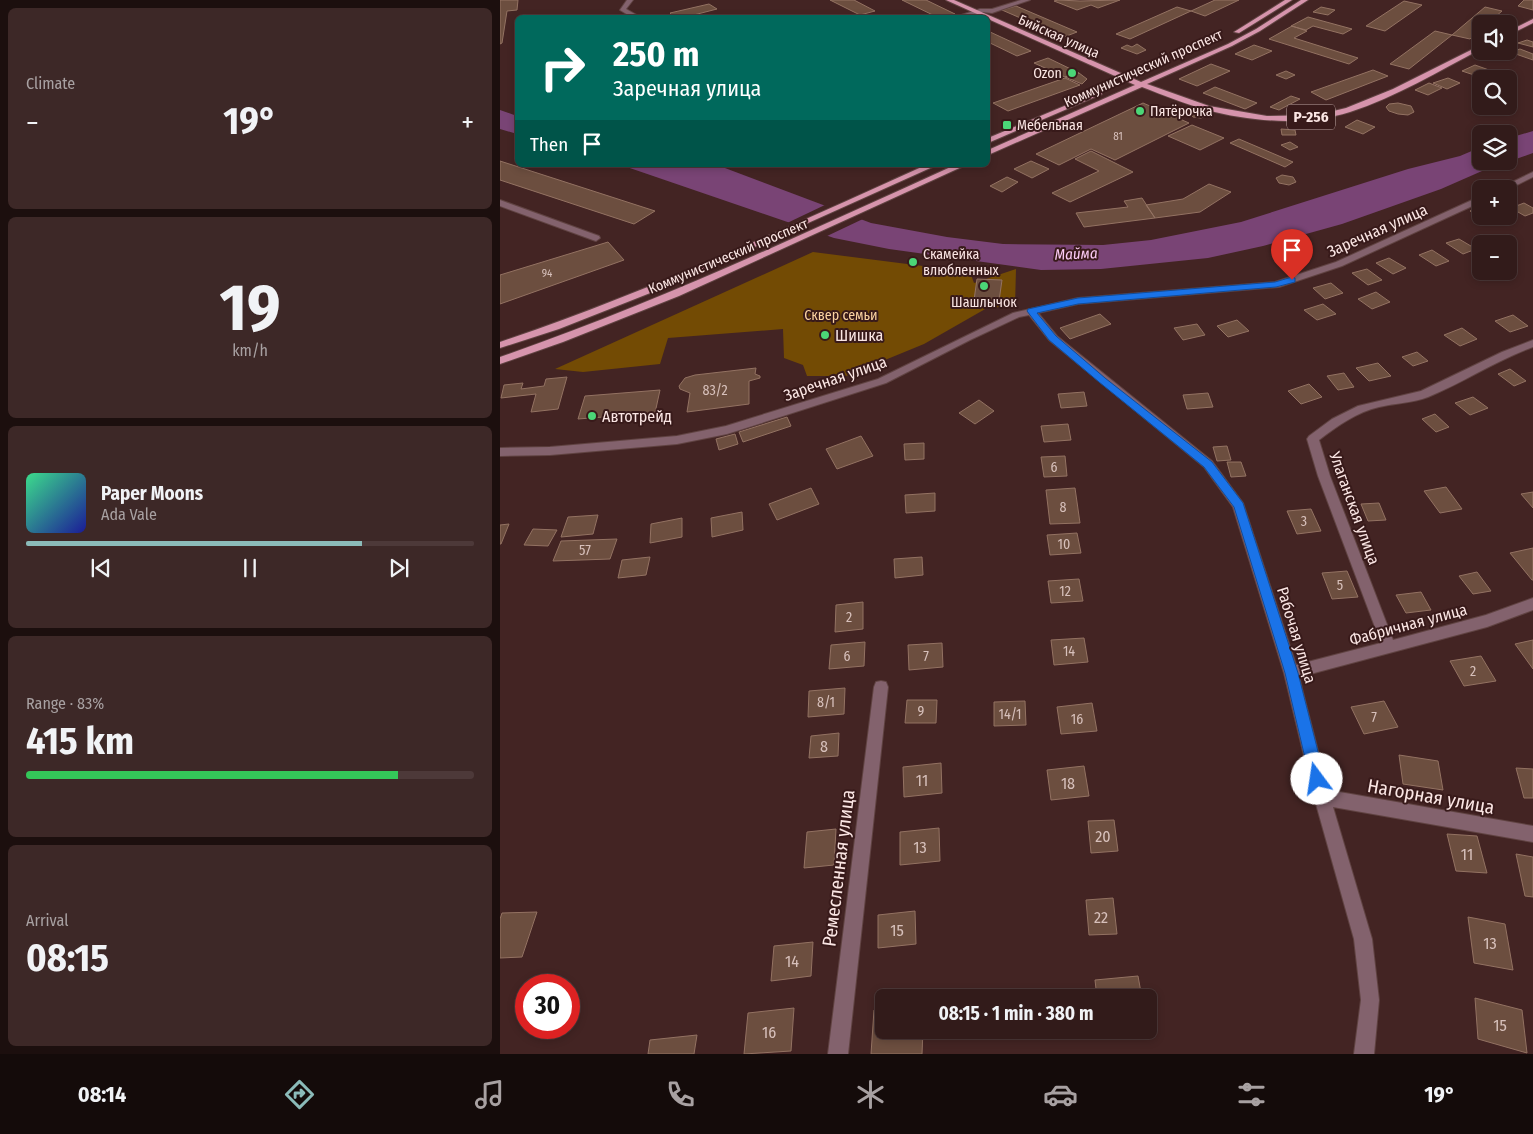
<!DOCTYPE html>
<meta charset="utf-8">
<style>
:root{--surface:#321b1a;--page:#3d2827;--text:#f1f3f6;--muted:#a8a1a2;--line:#4d3939;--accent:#8bbbb9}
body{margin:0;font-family:"Fira Sans Condensed",sans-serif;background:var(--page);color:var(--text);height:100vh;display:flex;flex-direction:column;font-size:19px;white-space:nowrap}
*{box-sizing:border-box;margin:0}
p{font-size:16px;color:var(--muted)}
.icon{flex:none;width:28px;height:28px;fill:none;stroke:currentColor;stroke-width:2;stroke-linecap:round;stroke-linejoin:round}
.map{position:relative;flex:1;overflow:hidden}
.side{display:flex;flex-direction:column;gap:8px;padding:8px;background:#1c0f0e;width:500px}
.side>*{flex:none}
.banner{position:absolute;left:15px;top:15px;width:475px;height:152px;border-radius:8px;box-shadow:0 2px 8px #0003,0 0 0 1px var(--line);background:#00695c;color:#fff;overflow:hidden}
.buttons{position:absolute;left:972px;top:15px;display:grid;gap:10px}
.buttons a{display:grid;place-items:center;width:45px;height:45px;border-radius:8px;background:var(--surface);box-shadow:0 2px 8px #0003,0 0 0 1px var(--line);font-size:25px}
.speed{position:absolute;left:15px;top:974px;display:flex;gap:10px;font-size:25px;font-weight:700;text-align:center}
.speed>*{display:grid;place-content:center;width:65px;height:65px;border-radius:50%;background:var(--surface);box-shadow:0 2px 8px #0003,0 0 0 1px var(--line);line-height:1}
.speed .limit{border:8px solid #d22;background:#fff;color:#111}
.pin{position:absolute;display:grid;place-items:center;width:42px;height:42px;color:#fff;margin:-51px -21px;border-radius:50% 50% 50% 0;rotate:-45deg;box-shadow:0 0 5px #0007}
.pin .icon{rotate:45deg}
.me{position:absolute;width:55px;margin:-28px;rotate:346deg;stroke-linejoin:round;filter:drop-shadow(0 0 4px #0008)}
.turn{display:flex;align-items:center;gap:18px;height:105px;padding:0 15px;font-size:22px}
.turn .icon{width:65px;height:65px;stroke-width:2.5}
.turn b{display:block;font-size:35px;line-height:42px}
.then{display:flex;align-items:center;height:48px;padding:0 15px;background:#0003;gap:10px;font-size:19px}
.big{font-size:38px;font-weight:700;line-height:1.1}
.side .widget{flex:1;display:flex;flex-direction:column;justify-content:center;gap:8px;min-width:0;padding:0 18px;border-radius:8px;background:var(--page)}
.side .dial{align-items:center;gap:0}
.dial b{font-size:65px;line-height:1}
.song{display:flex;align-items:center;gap:15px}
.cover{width:60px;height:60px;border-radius:8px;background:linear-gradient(135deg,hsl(150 70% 55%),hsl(240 70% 35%))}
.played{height:5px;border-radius:2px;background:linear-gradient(90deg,var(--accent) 75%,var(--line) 75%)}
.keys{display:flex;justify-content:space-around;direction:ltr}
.heat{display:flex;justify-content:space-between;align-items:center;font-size:28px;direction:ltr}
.charge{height:8px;border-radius:4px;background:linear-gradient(90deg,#34c759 83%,var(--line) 0)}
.trip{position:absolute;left:375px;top:989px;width:282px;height:50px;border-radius:8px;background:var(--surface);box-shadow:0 2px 8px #0003,0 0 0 1px var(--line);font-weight:700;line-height:50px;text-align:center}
.dock{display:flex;height:80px;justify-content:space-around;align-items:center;background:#140b0a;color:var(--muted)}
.dock .icon{width:35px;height:35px}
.dock .current{color:var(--accent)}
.dock b{font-size:22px;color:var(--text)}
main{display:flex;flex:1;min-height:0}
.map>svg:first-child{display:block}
</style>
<main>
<section class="side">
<div class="widget"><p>Climate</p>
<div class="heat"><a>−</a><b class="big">19°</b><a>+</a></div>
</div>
<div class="widget dial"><b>19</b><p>km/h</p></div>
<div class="widget">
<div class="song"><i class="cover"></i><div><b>Paper Moons</b><p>Ada Vale</p></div></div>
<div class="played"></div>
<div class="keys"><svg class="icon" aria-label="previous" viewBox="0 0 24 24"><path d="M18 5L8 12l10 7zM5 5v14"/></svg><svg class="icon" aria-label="pause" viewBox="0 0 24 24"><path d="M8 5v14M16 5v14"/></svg><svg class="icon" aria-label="next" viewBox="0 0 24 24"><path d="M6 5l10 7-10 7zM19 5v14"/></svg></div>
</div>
<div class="widget"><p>Range · 83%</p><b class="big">415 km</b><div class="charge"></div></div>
<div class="widget"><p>Arrival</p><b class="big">08:15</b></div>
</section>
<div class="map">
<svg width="1033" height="1054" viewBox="0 0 1033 1054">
<rect width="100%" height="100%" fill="#432423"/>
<path fill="#734b04" d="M313 252 470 272 474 283 516 269 515 306 487 308 424 344 346 376H307L303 365 284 358 283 329 168 338 160 364 83 372 55 369Z"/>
<path fill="#794475" d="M0 110 17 116V134L0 129Z
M1033 131V153L982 171 941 189 842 224 763 246 708 258 601 269 541 270 389 249 334 238 121 165H217L371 223 447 237 503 244 603 245 651 240 741 222 908 169 960 156 981 147V161H1009V138Z"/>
<path fill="#432423" d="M327 204 365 218 325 237 285 224Z"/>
<path fill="#6c4e3f" stroke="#937262" d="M0 0H18L17 10 7 11 2 43 0 44Z
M330 0H354L375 11 360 15Z
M402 0H426L455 14 439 18Z
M558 0 580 1 620 0 598 8 591 5 577 10 554 1Z
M715 0H739L705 16 691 11Z
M1024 0H1033V10L1018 6Z
M904 1 922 5 885 31 866 26Z
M209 4 217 9 182 18H175L170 13Z
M516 6 577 32 564 37 502 10Z
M677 7 691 11 630 39 616 34Z
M821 7 835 10 828 15 813 12Z
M985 7 1002 11 987 24H981V29L970 39 952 35Z
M808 17 852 29 843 34 813 26 806 30 791 26Z
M792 26 807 31 794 38 858 58 849 64 769 39Z
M488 31 531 51 517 56 488 42Z
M935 31 952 35 909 69 890 64Z
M1027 40 1033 42V47L1018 43Z
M637 44 646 50 637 54 621 48 627 45 632 47Z
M754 45 772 51 752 60 735 54Z
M1020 49 1033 54V60L1010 52Z
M548 58 579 73 565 77 534 63Z
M711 64 730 71 697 86 679 79Z
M975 65 989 70 977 76 962 71Z
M873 70 888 76 826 100 811 92Z
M786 71 795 75 786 79 776 75Z
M579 73 587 79 582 84 565 77Z
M565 78 580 85 508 111 493 103Z
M948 78 960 83 947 89 933 83Z
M929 83 942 88 928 95 915 90Z
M715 87 757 103 745 109 703 93Z
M791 96 800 99 779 110 770 107Z
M643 103 689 123 615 160 591 149 559 165 536 154Z
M898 103 911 106 914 112 908 115 898 114 889 111 886 107 889 104Z
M695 110 703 111 707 115 701 118 693 117 690 113Z
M857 120 875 127 863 134 845 127Z
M692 125 724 138 700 150 668 136Z
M781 129 795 130 796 135H782Z
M739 139 793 162 785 167 730 143Z
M790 142 798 147 790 150 781 145Z
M591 151 633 172 570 202 552 193 599 171 575 159Z
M0 161 155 211 134 224 0 180Z
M531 161 549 169 532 178 514 169Z
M782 175 793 177 796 182 789 185 779 183 776 178Z
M507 177 518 182 502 192 490 186Z
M709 184 731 192 700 212 655 218 646 205 683 199Z
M642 198 655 218 584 227 576 213 628 207 624 201Z
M1024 203 1033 208V213L1025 216 1011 208Z
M979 207 981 209V216H995L1002 220 993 224 970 211Z
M959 239 976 249 963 254 946 243Z
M108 242 124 260 0 304V275Z
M932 250 949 261 936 266 919 255Z
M889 258 906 268 893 274 876 263Z
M867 269 882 280 868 285 852 273Z
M477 279 502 280 499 301 474 300Z
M831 283 843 293 825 299 813 288Z
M876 292 890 302 872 309 858 299Z
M823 304 836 314 817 320 804 310Z
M600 314 611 324 570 339 560 328Z
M1013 315 1028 326 1010 332 995 321Z
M737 320 749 331 728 337 717 326Z
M697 324 705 335 683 340 674 328Z
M962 328 977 339 960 346 944 335Z
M917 352 928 361 913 366 902 357Z
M878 363 891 376 869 381 856 368Z
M256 368 255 374 260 376V378L249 381V404L187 412 190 393 180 389 179 386 185 378 195 375Z
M1010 369 1026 381 1014 386 998 374Z
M844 373 854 387 838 390 827 376Z
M67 377 58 409 31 412 36 394 1 398 4 385 23 383 21 389 44 386 46 379Z
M809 384 822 397 801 404 788 391Z
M160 390 155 413 78 419 85 396Z
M584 392 587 406 561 408 558 394Z
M708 393 713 407 687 409 683 395Z
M973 397 988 408 970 415 955 403Z
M479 400 494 411 475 424 459 413Z
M935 414 949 427 936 432 922 419Z
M287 417 291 426 243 442 239 432Z
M568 424 571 440 544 442 541 426Z
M235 434 238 444 219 450 216 439Z
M361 436 373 456 337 469 326 449Z
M424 443V459L405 460 404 444Z
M727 446 731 460 717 461 713 447Z
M565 456 567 476 544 477 541 457Z
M727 462H741L746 476 731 477Z
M946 487 962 509 940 513 924 491Z
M311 488 319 504 277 520 269 504Z
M575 488 580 523 550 524 546 490Z
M1033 492V508L1021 494Z
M435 493V511L406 513 405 495Z
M879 503 886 520 868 521 861 504Z
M811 509 821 531 797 534 787 511Z
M242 512 243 530 212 537 211 518Z
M98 515 93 534 61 537 68 517Z
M182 518V537L150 543 151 524Z
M9 524 1 544H0V525Z
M33 529 57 530 48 546 24 545Z
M577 533 581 553 550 555 547 535Z
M117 539 110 559 53 561 61 541Z
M1033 548V580H1032L1010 553Z
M150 557 146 575 118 578 122 560Z
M422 557 423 575 395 578 394 559Z
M847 571 858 597 832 599 822 573Z
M977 572 991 591 973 594 959 576Z
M579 579 583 601 551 603 548 581Z
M921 592 931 610 906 613 896 595Z
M363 602V629L335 632 336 605Z
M584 638 588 662 554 665 551 640Z
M1033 640V669L1015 644Z
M365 642 364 666 329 669 331 645Z
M442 643 443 667 409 670 408 645Z
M981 656 996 681 964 686 950 661Z
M345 688 344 714 308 717 309 691Z
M407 700H437L436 723H405Z
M525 701 526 725 494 726V702Z
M884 701 898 727 864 734 851 707Z
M592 703 597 731 561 734 557 707Z
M339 733 338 756 309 758 311 736Z
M899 755 938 761 943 790 903 784Z
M441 763 442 793 404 797 403 767Z
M584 766 589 796 551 800 547 770Z
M1016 768 1033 769V798H1024Z
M614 820 618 851 591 853 588 821Z
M439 828 440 861 400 865V832Z
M336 829 334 865 304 868 307 832Z
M947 834 977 836 987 873 956 871Z
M1016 854 1033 857V897L1025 896Z
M613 898 617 934 589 935 586 900Z
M415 911 416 944 378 948V915Z
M37 912 22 957 0 958V919L2 913Z
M968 917 1005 924 1013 970 974 963Z
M313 942 311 976 271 981 274 946Z
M638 976 642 998H597L595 980Z
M975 998 1022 1010 1027 1053 978 1039Z
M294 1008 291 1051 244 1054 248 1013Z
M384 1009V1030H423L422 1054H371L374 1010Z
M197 1035 194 1054H148L150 1040Z"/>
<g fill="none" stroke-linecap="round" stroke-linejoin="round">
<defs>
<path id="minor" d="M127 0H133L126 9 142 18H133L120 10Z
M521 0H530L492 13 482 12 463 18H452L480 9H492Z
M1033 172V177L1009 189H998Z
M981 196V202L842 266 779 287 578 304 538 313 557 336 712 461 743 503 796 665 881 643 818 476 807 439 809 436 832 419 858 406 921 391 1002 352 1033 340V347C997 360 964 382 928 397 913 403 896 403 879 407 857 412 837 426 819 440L830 476 893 640 986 615 1033 598V610L987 627 799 677 828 790 1033 826V842L833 807 872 939 879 1000 874 1054H854L861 1000 854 939 814 797 784 673 733 507 704 467 549 340 529 315 519 317 470 340 386 383 227 434 177 444 50 455 0 456V448L50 447 177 436 226 426 378 379 513 313 578 298 775 282 836 262Z
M0 200 99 236 100 238 96 241 93 240 0 206Z
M381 681 386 682 388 687 348 1054H328L374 687 376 682Z"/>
<path id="primary" d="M446 0H454L641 82 728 44 756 29 801 0H808L760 31 732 46 647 84 709 106 767 116 817 115 846 108 893 89 981 45V49C939 71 896 97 850 112 805 126 752 122 707 110 685 104 663 95 642 87L488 155V150L635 85Z
M785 0H792L739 33 734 32Z
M1033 19V23L1009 35V31Z
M600 91 602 92V94L488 143V138Z
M426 165H437L168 286 59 329 0 348V342C146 293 286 228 426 165Z
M455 165H466L179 296 63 342 0 364V357C156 303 305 233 455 165Z"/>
</defs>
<use href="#minor" stroke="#604342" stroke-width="2"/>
<use href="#primary" stroke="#604342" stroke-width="2"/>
<use href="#minor" fill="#83626d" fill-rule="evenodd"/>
<use href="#primary" fill="#d694ac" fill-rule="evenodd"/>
</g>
<path fill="#1a73e8" stroke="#114b97" d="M792 277 795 278V282L776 287 578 304 537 313 556 336 605 378 712 462 743 503 798 673 825 779 822 784 817 786 812 784 810 779 785 673 734 507 704 467 599 382 549 340 527 311 528 309 578 298 775 282Z"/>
<g fill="#4bd677" stroke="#381a1a" stroke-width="2">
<circle cx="572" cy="73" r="5"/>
<circle cx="640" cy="111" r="5"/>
<rect x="502" y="120" width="10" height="10" rx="2.5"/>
<circle cx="413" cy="262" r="5"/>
<circle cx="484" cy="286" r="5"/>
<circle cx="325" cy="335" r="5"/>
<circle cx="92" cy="416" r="5"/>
</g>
<g text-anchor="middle" stroke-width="4" stroke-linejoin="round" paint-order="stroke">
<g font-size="11" fill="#d7c0bb">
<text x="618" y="140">81</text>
<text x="47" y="277">94</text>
</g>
<g font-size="14" fill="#fbe6e4" stroke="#381a1a">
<text transform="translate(559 36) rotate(24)" y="5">Бийская улица</text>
<text transform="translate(643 68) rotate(-24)" y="5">Коммунистический проспект</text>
<text transform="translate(228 256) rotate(-23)" y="5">Коммунистический проспект</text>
</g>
<g font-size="14" fill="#fbe6e4" stroke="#381a1a" text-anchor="start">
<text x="562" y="78" text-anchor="end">Ozon</text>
<text x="650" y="116">Пятёрочка</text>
<text x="517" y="130">Мебельная</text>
<text x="423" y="259">Скамейка<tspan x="423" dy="16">влюбленных</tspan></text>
<text x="484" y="307" text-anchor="middle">Шашлычок</text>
</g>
<g font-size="14" fill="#fbd3a1" stroke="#381a1a">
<text x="341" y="320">Сквер семьи</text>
</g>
<g font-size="14" fill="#d7c0bb">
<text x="215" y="395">83/2</text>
<text x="554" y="472">6</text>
<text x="563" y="512">8</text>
<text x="804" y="526">3</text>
<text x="564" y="549">10</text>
<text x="85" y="555">57</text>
<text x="840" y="590">5</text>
<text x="565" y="596">12</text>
<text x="349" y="622">2</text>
<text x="569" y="656">14</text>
<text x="347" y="661">6</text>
<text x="426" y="661">7</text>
<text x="973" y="676">2</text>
<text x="326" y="707">8/1</text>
<text x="421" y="716">9</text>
<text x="510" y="719">14/1</text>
<text x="874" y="722">7</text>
<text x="577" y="724">16</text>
</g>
<rect fill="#381a1a" stroke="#c0a9a7" stroke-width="1" x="787" y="104.5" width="48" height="25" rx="4"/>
<g font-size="15" font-weight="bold" fill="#fbe6e4">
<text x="811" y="122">Р-256</text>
</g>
<g font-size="15" font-style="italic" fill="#fdccf7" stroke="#381a1a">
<text transform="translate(576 254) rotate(-2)" y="5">Майма</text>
</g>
<g font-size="16" fill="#fbe6e4" stroke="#381a1a">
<text transform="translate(877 230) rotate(-24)" y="6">Заречная улица</text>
<text transform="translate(335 378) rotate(-19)" y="6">Заречная улица</text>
<text transform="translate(855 508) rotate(70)" y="6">Улаганская улица</text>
<text transform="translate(908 624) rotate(-15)" y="6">Фабричная улица</text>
<text transform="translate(797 635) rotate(73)" y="6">Рабочая улица</text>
</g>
<g font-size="16" fill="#fbe6e4" stroke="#381a1a" text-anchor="start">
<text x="335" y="341">Шишка</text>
<text x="102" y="422">Автотрейд</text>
</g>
<g font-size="16" fill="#d7c0bb">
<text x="324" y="752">8</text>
<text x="422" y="786">11</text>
<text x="568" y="789">18</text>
<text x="603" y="842">20</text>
<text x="420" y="853">13</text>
<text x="967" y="860">11</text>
<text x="601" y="923">22</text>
<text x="397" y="936">15</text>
<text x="990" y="949">13</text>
<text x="292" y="967">14</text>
<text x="1000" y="1031">15</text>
<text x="269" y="1038">16</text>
</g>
<g font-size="19" fill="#fbe6e4" stroke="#381a1a">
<text transform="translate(931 796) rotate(10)" y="7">Нагорная улица</text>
<text transform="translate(338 868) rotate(-83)" y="7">Ремесленная улица</text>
</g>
</g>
</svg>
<div class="buttons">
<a><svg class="icon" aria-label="sound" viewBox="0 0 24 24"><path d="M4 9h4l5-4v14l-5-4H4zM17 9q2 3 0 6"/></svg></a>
<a><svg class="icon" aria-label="search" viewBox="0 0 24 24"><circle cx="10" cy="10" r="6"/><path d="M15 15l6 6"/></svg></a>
<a><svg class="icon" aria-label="layers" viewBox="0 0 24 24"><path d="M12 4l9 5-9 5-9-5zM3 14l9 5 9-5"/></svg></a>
<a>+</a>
<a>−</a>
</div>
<div class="speed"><div class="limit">30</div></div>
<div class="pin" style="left:792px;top:280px;background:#d93025"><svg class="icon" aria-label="arrive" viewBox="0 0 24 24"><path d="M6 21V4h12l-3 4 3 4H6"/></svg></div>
<svg class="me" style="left:817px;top:779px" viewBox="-20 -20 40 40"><circle r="19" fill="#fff"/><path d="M0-13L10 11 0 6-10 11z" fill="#1a73e8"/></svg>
<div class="trip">08:15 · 1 min · 380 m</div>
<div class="banner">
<div class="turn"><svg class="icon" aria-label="right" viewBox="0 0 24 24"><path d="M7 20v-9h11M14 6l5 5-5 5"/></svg><div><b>250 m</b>Заречная улица</div></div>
<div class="then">Then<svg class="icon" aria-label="arrive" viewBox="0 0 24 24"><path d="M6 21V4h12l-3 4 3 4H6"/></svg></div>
</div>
</div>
</main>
<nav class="dock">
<b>08:14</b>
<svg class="icon current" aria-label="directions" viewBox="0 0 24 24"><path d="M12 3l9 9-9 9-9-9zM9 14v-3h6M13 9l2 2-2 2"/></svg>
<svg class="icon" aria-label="music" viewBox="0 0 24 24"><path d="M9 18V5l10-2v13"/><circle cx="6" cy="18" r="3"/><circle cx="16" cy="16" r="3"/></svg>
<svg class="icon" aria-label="phone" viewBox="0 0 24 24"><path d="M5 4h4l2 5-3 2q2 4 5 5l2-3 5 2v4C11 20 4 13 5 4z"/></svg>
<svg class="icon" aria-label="climate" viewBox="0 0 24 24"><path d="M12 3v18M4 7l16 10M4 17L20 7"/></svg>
<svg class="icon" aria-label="car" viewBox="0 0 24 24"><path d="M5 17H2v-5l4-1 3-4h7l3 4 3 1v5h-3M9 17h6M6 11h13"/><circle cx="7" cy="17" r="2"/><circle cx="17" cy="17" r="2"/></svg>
<svg class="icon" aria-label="filters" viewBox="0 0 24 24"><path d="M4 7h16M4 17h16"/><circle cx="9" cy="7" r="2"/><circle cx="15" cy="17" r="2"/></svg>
<b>19°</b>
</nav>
